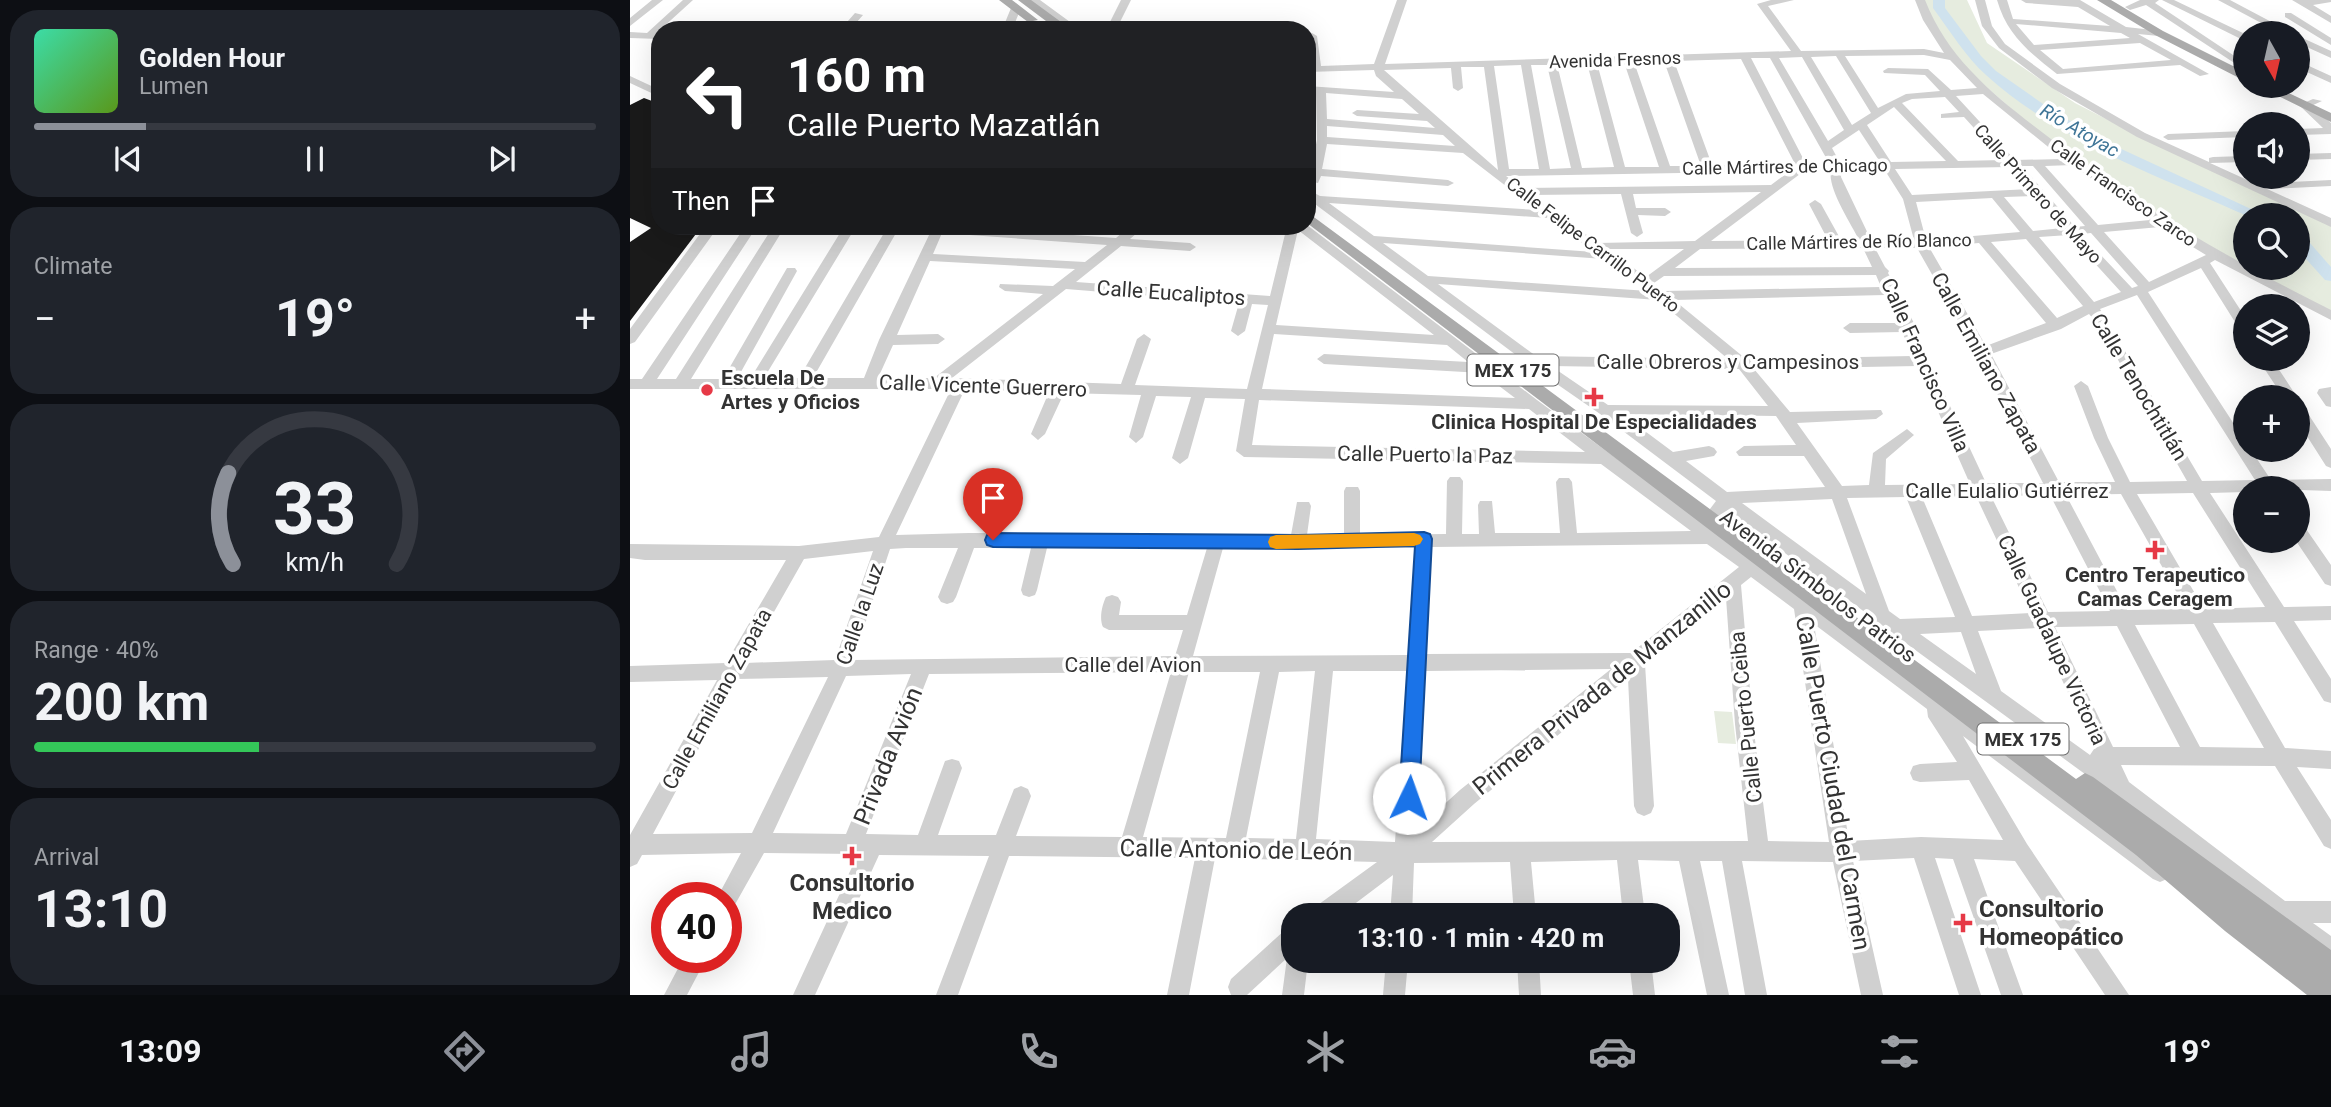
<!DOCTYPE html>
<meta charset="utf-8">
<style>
:root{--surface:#171b24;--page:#20242c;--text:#f1f3f6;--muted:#9ea1a6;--line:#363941;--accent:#8c9099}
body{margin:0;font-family:Roboto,sans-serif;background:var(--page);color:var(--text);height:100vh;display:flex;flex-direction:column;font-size:26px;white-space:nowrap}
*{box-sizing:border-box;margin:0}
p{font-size:23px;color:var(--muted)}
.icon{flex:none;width:38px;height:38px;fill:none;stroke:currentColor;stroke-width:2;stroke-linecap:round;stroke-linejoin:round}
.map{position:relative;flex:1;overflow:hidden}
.sheet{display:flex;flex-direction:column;gap:10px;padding:10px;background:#0d0f14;width:630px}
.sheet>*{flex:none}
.guide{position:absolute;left:21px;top:21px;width:665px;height:214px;border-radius:28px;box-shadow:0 7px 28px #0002;background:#202124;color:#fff;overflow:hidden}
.needle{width:46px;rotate:172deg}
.buttons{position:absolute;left:1603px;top:21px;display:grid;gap:14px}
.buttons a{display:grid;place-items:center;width:77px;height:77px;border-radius:50%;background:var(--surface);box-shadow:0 7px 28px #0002;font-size:35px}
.speed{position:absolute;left:21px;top:882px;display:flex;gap:14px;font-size:35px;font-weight:700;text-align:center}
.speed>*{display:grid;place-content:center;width:91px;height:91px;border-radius:50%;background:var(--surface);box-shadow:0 7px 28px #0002;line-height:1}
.speed .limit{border:10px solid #d22;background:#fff;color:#111}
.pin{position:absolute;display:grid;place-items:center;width:60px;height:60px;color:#fff;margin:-72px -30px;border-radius:50% 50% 50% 0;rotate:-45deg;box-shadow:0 0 7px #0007}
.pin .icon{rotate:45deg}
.me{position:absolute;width:77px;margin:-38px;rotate:3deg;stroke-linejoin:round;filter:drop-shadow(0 0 5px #0008)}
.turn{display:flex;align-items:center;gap:24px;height:147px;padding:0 21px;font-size:32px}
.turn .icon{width:91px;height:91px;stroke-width:2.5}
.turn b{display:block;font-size:49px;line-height:60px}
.then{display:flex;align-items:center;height:66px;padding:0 21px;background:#0003;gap:14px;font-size:26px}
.big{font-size:52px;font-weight:700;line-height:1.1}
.sheet .widget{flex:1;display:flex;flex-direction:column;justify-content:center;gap:10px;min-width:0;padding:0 24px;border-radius:28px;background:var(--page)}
.sheet .dial{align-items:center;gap:0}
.dial svg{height:182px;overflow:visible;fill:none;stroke:var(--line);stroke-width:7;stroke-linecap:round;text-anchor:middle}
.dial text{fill:var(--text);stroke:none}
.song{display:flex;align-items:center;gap:21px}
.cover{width:84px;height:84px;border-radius:10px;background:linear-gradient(135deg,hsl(160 70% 55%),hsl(90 70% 35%))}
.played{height:7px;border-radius:4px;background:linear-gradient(90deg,var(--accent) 20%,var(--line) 20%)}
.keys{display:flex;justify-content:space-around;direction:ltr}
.heat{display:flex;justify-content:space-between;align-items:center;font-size:38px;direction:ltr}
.charge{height:10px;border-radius:5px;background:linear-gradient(90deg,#34c759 40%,var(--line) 0)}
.trip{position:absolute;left:651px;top:903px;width:399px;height:70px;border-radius:28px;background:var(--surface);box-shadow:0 7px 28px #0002;font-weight:700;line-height:70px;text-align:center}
.dock{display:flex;height:112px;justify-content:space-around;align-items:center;background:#090b0e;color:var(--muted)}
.dock .icon{width:49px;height:49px}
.dock .on{color:var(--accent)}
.dock b{font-size:32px;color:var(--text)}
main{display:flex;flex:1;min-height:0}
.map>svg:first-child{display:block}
</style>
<main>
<section class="sheet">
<div class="widget">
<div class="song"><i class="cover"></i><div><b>Golden Hour</b><p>Lumen</p></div></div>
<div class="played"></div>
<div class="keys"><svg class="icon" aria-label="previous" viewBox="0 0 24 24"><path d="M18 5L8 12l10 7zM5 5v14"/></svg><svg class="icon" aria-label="pause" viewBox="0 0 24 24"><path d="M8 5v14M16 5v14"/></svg><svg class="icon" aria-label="next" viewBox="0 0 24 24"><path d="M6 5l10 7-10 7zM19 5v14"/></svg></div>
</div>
<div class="widget"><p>Climate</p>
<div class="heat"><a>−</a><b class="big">19°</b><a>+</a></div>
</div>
<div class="widget dial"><svg viewBox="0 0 100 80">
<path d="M14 69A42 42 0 1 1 86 69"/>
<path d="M14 69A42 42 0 0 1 12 29" stroke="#8c9099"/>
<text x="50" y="56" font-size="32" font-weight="700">33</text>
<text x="50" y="72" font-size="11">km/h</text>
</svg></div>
<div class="widget"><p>Range · 40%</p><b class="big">200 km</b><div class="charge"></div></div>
<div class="widget"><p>Arrival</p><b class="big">13:10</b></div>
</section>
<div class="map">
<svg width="1701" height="995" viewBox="0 0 1701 995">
<rect width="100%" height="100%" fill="#fff"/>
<path fill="#e6ecdf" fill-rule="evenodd" d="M1291 0H1337L1357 43 1445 103 1529 146 1701 226V315L1585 255 1443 162 1323 58ZM1615 215H1668V268H1615Z
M1084 711 1102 712 1106 744 1088 743Z"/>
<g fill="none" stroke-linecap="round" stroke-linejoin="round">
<path fill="#cfe2ee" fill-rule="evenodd" d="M1303 0H1315V8L1351 56 1366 71 1426 113 1487 147 1634 215H1615C1528 176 1429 141 1356 75 1336 57 1320 31 1303 8Z
M1668 233 1673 235 1701 267V281L1695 280 1668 250Z"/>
</g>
<path fill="#1a1a1a" d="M14 98 30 104V226H72L0 321V242L21 228 0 218V105Z"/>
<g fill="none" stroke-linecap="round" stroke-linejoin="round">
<path fill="#d0d0d0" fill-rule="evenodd" d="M22 0H33L0 26V18Z
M53 0H63L30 30 27 34 30 39 0 38V32L17 33Z
M399 0H410L451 30H439Z
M491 0H501L486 30H476Z
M767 0H777L755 64 1161 51 1127 4 1141 0H1164L1138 6 1171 51 1294 49 1314 53 1293 20 1285 0H1295C1319 62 1370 100 1421 139 1511 208 1601 260 1701 310V320L1585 260 1580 263 1615 317V331L1610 330 1571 268 1518 292 1615 441V450H1621L1641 480 1701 479V491L1615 488V492L1580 493 1654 607 1701 606V620L1664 621 1701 679V703L1694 701 1645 622 1583 623 1655 748 1701 751V769L1667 767 1701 820V849L1694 846 1645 766 1491 765 1499 782 1655 901H1701V923H1683L1701 936V961L1693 958 1485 796 1262 633 1259 641 1253 644 1247 641 1244 619 1173 566 1180 602 1537 865 1540 872 1537 879 1530 882 1523 879 1333 736 1397 844 1499 995H1475L1385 861 1344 859 1393 995H1371L1323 859 1305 858 1351 995H1329L1284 858 1223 861 1253 995H1231L1203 862 1112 861 1137 995H1115L1092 861H1070L1099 995H1077L1049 861 1008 860 1015 915H993L987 860 901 862 906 915H884L880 862 784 863 782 915H760L763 875 710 915H682L685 907 747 862 585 858 559 995H537L565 858 379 856 328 995H306L359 856 249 855 185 995H163L228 854 134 853 103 908 96 911V898H87L111 853 12 855 7 864 0 867V835L87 680 0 682V666L96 663 156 560H15L0 558V544L169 546 249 537 321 389H0V379H12L110 234H83L5 342 0 344V329L75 227 315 226 486 238 493 232 447 230 441 226H515L500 239 560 243 566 247 560 251 491 246 446 282 640 296 657 226 677 225 907 400 1078 526 1082 523 1080 509 1086 501 973 416 898 364 677 198V189L690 196 907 210 833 153 697 144 692 169 818 180 824 183 818 186 691 176 688 183 678 181 687 140 686 93 677 92V86L764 92 746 76 744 70 677 72V66H682L677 36 682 33 687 36 691 66 744 64ZM1294 55 1320 60 1347 88 1321 90 1298 69 1258 68 1253 71 1254 73 1295 75 1310 91 1276 94 1248 108 1215 56ZM1206 56 1241 113 1222 125 1181 57ZM1172 57 1214 130 1198 141 1149 58ZM1121 58H1140L1199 163 1176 164ZM1111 59 1165 164 1082 165 1044 61ZM1034 61 1071 166H1040L1004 62ZM994 62 1029 167H995L967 63ZM957 63 984 167 952 168 927 64ZM891 65 909 169H879L864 66ZM901 65H917L941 168 920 169ZM831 67H854L868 170 754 70 821 68 823 88 828 91 833 88ZM696 93 772 99 789 114 727 110 722 113 727 116 797 121 805 128 697 119ZM1353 94 1433 159 1385 160 1326 96ZM1315 97 1329 112 1311 114V118L1334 117 1373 160 1328 161 1272 103 1282 99ZM1264 107 1316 161 1261 162 1237 125ZM697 126 813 135 825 146 697 137ZM1229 130 1250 162 1210 163 1202 148ZM1442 165 1520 220 1468 225 1415 166ZM1392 166H1403L1455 226 1445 227ZM1379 167 1400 189 1282 195 1265 169ZM1254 169 1273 199 1284 240H1241L1211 177 1212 170ZM1201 170C1197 188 1221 223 1229 240H1211L1191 204 1185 200 1179 204 1198 240 1081 241 1174 171ZM1160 171 1141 185 892 188 876 176ZM1131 192 1065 241 968 243 901 195 991 194 1001 233 1007 237 1013 233 1008 215 1035 216 1041 212 1035 208H1006L1003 194ZM1406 196 1433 228 1403 231 1374 197ZM1362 198 1390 232 1296 240 1286 202ZM699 203 918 218 964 252 744 236ZM1530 227 1576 255 1519 282 1474 232ZM668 230 804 335 646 325ZM139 233 46 379H27L122 234ZM151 233H210L120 379H107L167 271 165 268H157L93 379H61ZM222 233H254L169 378H134ZM266 233H300L249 340 234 378H183ZM312 233 477 245 455 262 303 254ZM1461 233 1508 286 1502 288 1451 234ZM1439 235 1491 292 1464 302 1409 237ZM1396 239 1453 306 1427 318 1361 242ZM753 243 974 259 1018 291 798 276ZM1349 243 1416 323 1356 346 1299 247ZM1233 248 1242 267 1045 268 1070 249ZM1245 248H1287L1346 352 1413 483H1356L1284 329 1286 327 1258 273 1259 271 1255 267ZM977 249H1054L1016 277ZM300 261 445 269 423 286 370 284 369 287 375 291 413 294 304 378H248L263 345 308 344 315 339 308 334 267 335ZM1246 275 1251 287 1034 291 1024 283 1034 276ZM808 284 1028 300 1098 359 906 356ZM436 289 609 303 601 331 608 336 615 331 622 304 638 305 617 389 505 385 521 339 514 334 507 339 491 384 322 378ZM1255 295 1268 323H1220L1213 328 1220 333 1272 332 1283 356 1116 359 1044 300ZM1507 295 1625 480 1572 481 1470 309ZM1459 314 1467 323 1557 481 1500 482 1478 438 1458 386 1451 381 1444 386 1464 438 1485 482H1429L1361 354 1431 329ZM644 334 817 345 838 362 694 354 687 359 694 364 852 373 885 398 632 389ZM921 366 1109 369 1138 406 978 405ZM1288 366 1340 484 1255 485 1256 459 1284 435 1277 429 1243 453 1239 485 1212 486 1167 423 1246 419 1253 414 1251 410 1160 412 1124 369ZM335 389 419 392 401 434 408 440 415 434 434 393 511 395 499 437 506 443 513 437 526 396 561 397 542 458 550 464 558 458 575 398 615 399 606 451 614 457 971 464 1061 531 947 533 942 482 939 478H929L926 482 930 533H865L862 501H850L848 505 849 534H832L833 481 830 477H820L817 481 816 534 730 535V491L728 487H716L714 491V535H677L681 506 679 502H667L661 535 339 533 266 535ZM629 400 899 409 955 452 622 445ZM992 414 1146 416 1166 445 1114 446 1106 452 1109 456H1174L1195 487 1097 492 1056 461 1084 456 1087 452 1084 448 1079 446 1043 452ZM1563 493 1635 607 1574 609 1507 494ZM1491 494 1556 609 1497 610 1436 495ZM1420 495 1480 611 1418 612 1361 496ZM1346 496 1401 613 1342 616 1292 497ZM1276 497 1325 617 1270 619 1259 611 1217 498ZM1202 499 1236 594 1112 503ZM1098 510 1172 566H1161L1159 571 1161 587 1090 535 1098 525ZM1077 544 1109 567 1001 653 796 654 802 547ZM276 548H328L308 597 311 602 317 604 323 602 326 597 344 548H401L391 590 393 595 399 597 405 595 407 590 417 548H577L557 615H489L491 602 488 597 482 595 476 597C472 605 469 619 473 627L479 630H553L545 656 223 660 260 549ZM593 548H785L778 655 563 656ZM243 551 205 660 115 663 174 559ZM1121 577 1164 609 1199 842 1138 841 1123 724 1111 585ZM1096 598 1105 724 1118 841 802 842 844 804 998 678 1004 806 1007 813 1014 816 1021 813 1024 806 1015 664ZM1184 624 1297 709 1298 717 1327 762 1290 764 1283 766 1280 773 1283 780 1290 782 1339 780 1373 840 1291 837 1219 841ZM1564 624 1634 748 1570 747 1505 625ZM1487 626 1550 747H1483L1425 627ZM1408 628 1464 749 1460 755 1371 691 1348 631ZM1331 632 1346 674 1290 634ZM981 669 830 790 786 830 795 671ZM685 671 666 839 616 838 649 672ZM703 671H777L765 842 686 839ZM541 672 492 837 386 836 401 796 398 789 391 786 384 789 366 835H308L332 768 329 761 322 759 315 761 288 835 236 834 299 674ZM559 672H630L596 838 513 837ZM281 674 216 834 143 833 216 676ZM198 677 122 833 23 834 106 679Z
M1345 0H1355L1362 26 1375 44 1430 84 1515 133 1579 162V158L1583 157 1615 156V162L1580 163 1701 218V227L1507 137 1422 88 1369 48 1352 26Z
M1367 0H1377L1383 19 1480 26 1448 7 1396 3 1391 0H1450L1496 27 1532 31 1534 33 1529 36 1508 34 1579 74 1570 76 1550 65 1427 74C1399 52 1377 35 1367 0ZM1386 24 1491 33 1500 38 1404 45ZM1510 43 1541 60 1433 69 1410 50Z
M1510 0H1529L1525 3 1615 63V70L1516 5 1500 10 1495 7Z
M1532 0H1544L1615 34V41Z
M1588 0H1600L1662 33H1650Z
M1662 0H1701V2L1683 5 1701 16V23Z
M386 5 391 8 382 30H372L381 8Z
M225 13 233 15 220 30H210Z
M1655 13H1661L1701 38V45L1655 17Z
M1668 36 1701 51V58L1668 43Z
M1668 61 1701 76V83L1668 68Z
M0 76 30 90V97L0 83Z
M1683 99 1692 101 1681 106 1701 123V134L1668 135V129L1693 128 1669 105Z
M1615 131V137L1538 140 1533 137 1538 134Z
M1701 153V159L1668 160V154Z
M1701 180V186L1640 189 1634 186 1640 183Z
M1628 359H1642L1667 397H1653Z
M1701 387V407L1696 406 1687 393 1689 389Z
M1668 405 1673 406 1701 449V468L1696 466 1668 422Z
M1668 525 1674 526 1701 565V586L1695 584 1666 541H1668Z
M663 927V961H678L674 995H652L657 958 617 995H601L598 987 601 979 655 930Z
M54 957H77L57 995H34Z
M756 961H778L775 995H753Z
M887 961H909L911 995H889Z
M999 961H1021L1025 995H1003Z"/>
<path fill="#ababab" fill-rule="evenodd" d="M369 0H382L408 20 398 22Z
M388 0H401L442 30H428Z
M1467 0H1481L1533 31 1615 72V81L1525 35Z
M1628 86H1644L1701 113V122Z
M677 212 1446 779 1455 773 1463 777 1701 950V995H1677L1595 931 1506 855 677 223Z"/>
</g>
<path fill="#1a73e8" stroke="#114b97" stroke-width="2" d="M794 532 800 534 802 539 789 798 787 805 779 808 772 805 769 798 785 546 668 549 363 547 357 545 355 540 357 535 363 533 668 535Z"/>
<path fill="#f59e0b" d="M784 533 790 535 793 539 790 544 784 546 646 549 640 547 638 542 640 537 646 535Z"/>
<g fill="#e63946" stroke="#fff" stroke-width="2.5">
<circle cx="77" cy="390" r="7"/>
<path d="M960.5 386.5h7v7h7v7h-7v7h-7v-7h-7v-7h7z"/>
<path d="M1521.5 539.5h7v7h7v7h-7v7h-7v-7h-7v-7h7z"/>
<path d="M218.5 845.5h7v7h7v7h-7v7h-7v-7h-7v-7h7z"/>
<path d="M1329.5 912.5h7v7h7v7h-7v7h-7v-7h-7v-7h7z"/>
</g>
<g text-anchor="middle" stroke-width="7" stroke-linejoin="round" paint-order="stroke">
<g font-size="18" fill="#333" stroke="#fff">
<text transform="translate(985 60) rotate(-2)" y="6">Avenida Fresnos</text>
<text transform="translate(1155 167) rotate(-1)" y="6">Calle Mártires de Chicago</text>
<text transform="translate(1493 193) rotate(35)" y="6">Calle Francisco Zarco</text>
<text transform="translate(1408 194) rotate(48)" y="6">Calle Primero de Mayo</text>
<text transform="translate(1229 242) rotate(-1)" y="6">Calle Mártires de Río Blanco</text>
<text transform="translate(963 245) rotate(37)" y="6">Calle Felipe Carrillo Puerto</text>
</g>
<g font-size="19" font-style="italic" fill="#3f7597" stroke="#fff">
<text transform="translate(1450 130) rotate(30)" y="7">Río Atoyac</text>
</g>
<g fill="#fff" stroke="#707070" stroke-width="2">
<rect x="837.5" y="354.5" width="91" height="31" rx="5"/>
<rect x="1347.5" y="723.5" width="91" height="31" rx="5"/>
</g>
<g font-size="19" font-weight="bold" fill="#333">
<text x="883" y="377">MEX 175</text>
<text x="1393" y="746">MEX 175</text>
</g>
<g font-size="21" fill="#333" stroke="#fff">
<text transform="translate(541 293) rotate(4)" y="7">Calle Eucaliptos</text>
<text x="1098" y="369">Calle Obreros y Campesinos</text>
<text transform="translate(1356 363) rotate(61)" y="7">Calle Emiliano Zapata</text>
<text transform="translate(1295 365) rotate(66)" y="7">Calle Francisco Villa</text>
<text transform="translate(353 386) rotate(2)" y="7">Calle Vicente Guerrero</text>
<text transform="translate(1509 387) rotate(59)" y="7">Calle Tenochtitlán</text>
<text transform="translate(795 455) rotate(1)" y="7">Calle Puerto la Paz</text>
<text x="1377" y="498">Calle Eulalio Gutiérrez</text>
<text transform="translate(1188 586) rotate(37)" y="7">Avenida Símbolos Patrios</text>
<text transform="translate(230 614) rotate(-71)" y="7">Calle la Luz</text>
<text transform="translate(1422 640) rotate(65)" y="7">Calle Guadalupe Victoria</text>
<text x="503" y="672">Calle del Avion</text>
<text transform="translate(87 699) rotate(-61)" y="7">Calle Emiliano Zapata</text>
<text transform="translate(1116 717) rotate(-96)" y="7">Calle Puerto Ceiba</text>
</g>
<g font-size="21" font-weight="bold" fill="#333" stroke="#fff">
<text x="91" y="385" text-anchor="start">Escuela De<tspan x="91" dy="24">Artes y Oficios</tspan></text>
<text x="964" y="429">Clinica Hospital De Especialidades</text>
<text x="1525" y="582">Centro Terapeutico<tspan x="1525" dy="24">Camas Ceragem</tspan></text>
</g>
<g font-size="24" fill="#333" stroke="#fff">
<text transform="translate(972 688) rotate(-39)" y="8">Primera Privada de Manzanillo</text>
<text transform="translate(258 756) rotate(-68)" y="8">Privada Avión</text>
<text transform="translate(1203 783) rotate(80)" y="8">Calle Puerto Ciudad del Carmen</text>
<text transform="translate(606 850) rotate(1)" y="8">Calle Antonio de León</text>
</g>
<g font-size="24" font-weight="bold" fill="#333" stroke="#fff">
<text x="222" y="891">Consultorio<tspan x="222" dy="28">Medico</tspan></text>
<text x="1349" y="917" text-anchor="start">Consultorio<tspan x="1349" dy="28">Homeopático</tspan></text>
</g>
</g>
</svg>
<div class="buttons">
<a><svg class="needle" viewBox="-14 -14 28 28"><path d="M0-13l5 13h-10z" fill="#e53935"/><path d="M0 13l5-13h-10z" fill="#9ea1a6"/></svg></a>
<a><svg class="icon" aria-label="sound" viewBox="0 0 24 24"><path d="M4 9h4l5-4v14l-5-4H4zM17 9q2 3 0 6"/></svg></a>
<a><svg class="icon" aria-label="search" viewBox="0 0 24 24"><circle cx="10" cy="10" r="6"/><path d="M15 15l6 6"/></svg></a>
<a><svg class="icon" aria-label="layers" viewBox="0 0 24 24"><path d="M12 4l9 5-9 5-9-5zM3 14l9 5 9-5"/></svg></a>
<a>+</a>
<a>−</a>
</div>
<div class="speed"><div class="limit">40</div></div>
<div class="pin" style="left:363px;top:540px;background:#d93025"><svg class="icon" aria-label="arrive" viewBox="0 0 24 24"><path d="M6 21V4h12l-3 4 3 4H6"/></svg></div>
<svg class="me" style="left:779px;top:798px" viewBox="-20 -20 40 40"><circle r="19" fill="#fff"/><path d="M0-13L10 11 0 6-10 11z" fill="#1a73e8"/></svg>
<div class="trip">13:10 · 1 min · 420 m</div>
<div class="guide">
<div class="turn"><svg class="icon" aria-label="left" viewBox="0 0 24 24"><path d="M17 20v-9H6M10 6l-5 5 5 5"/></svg><div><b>160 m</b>Calle Puerto Mazatlán</div></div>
<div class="then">Then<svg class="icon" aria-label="arrive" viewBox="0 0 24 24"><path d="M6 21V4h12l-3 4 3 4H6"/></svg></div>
</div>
</div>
</main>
<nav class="dock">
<b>13:09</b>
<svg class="icon on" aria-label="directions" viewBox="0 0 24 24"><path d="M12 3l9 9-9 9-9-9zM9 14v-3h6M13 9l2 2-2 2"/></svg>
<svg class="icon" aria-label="music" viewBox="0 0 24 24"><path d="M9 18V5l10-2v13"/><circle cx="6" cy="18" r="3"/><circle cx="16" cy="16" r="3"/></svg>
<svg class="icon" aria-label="phone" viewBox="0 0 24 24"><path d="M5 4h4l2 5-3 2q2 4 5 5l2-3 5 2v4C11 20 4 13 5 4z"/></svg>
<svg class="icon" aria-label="climate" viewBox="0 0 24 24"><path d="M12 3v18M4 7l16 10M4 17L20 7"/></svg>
<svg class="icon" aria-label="car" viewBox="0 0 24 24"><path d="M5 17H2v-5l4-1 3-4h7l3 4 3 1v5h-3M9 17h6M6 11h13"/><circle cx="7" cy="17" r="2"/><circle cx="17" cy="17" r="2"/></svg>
<svg class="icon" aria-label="filters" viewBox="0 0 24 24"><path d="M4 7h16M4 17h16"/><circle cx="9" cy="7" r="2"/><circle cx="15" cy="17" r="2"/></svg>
<b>19°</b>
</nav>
